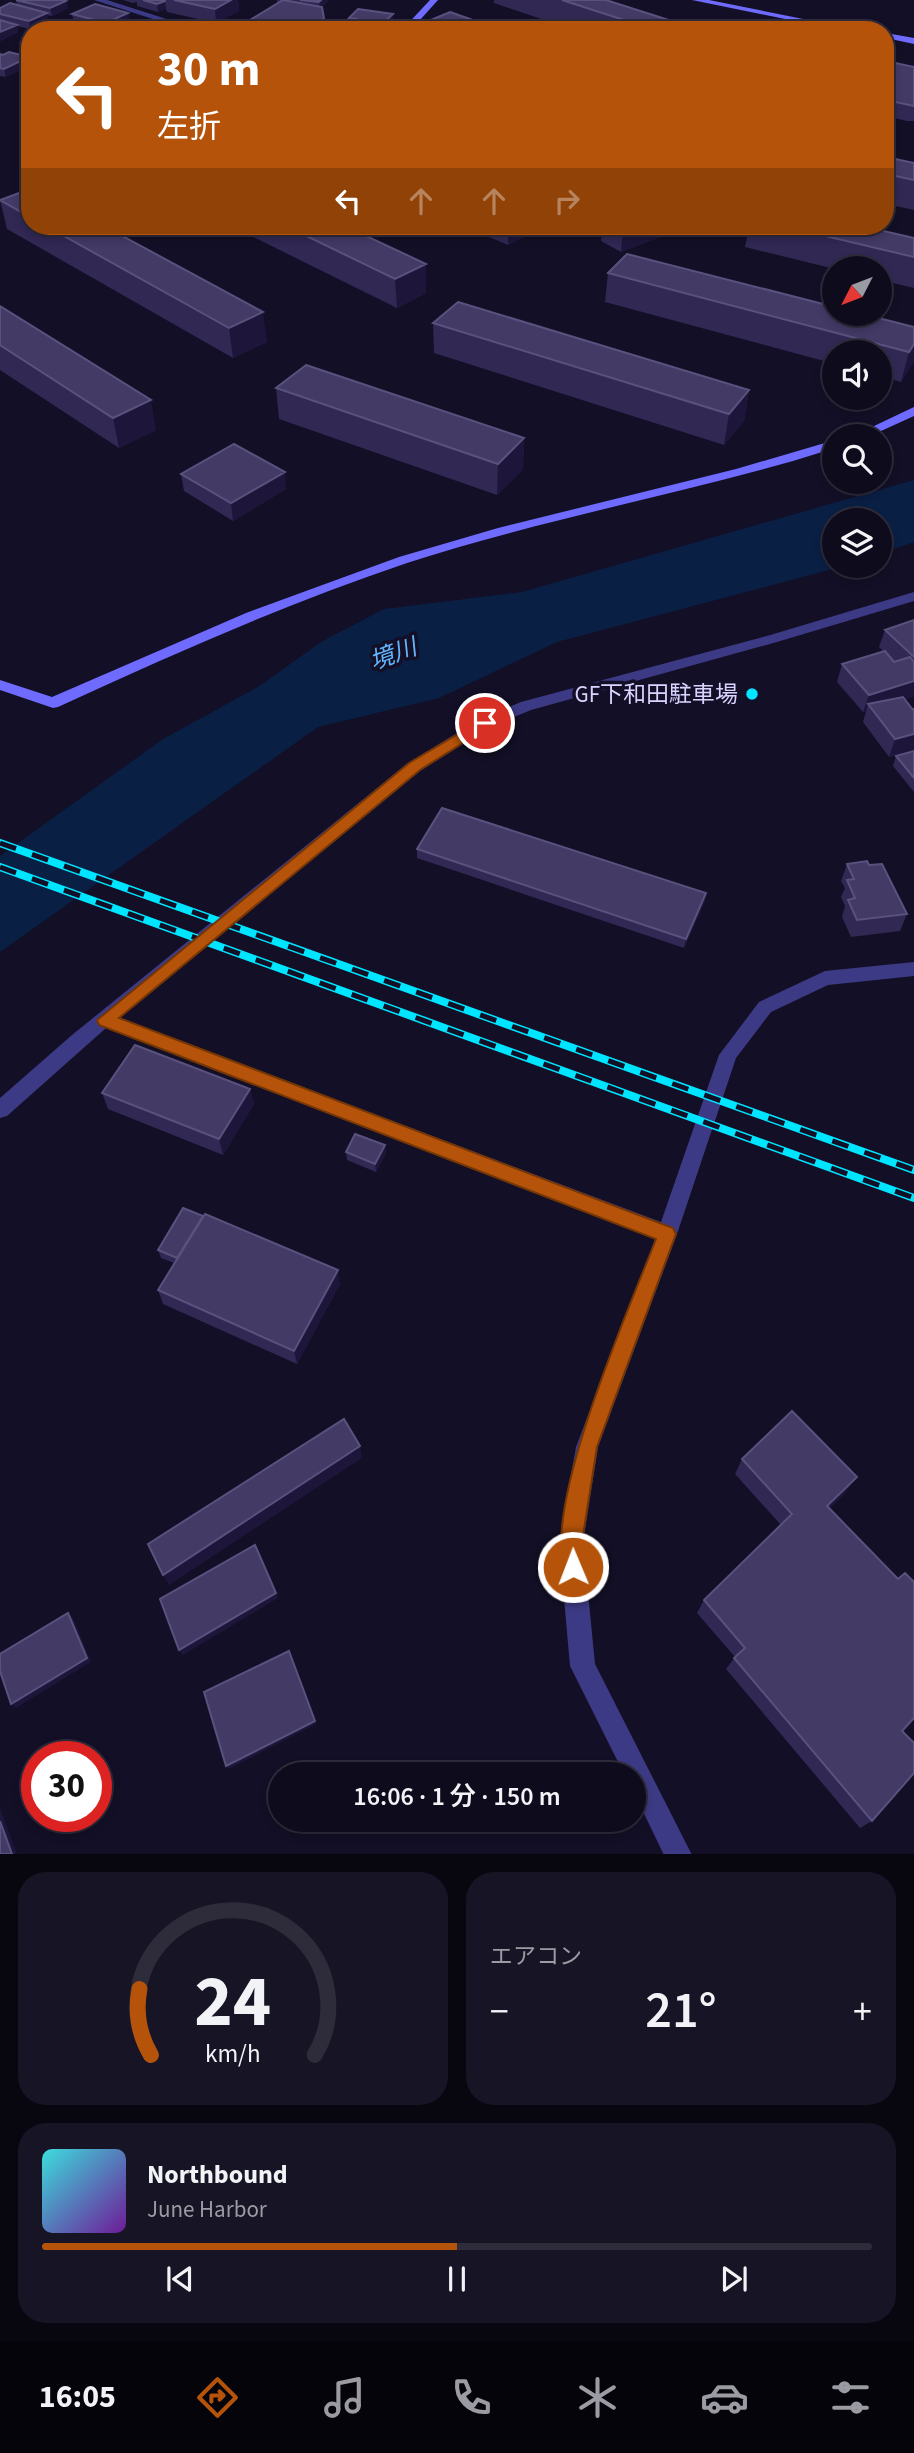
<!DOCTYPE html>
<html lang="ja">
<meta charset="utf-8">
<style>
:root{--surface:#0e0b1c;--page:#171425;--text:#f1f3f6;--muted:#9b9ba3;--line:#2e2b3b;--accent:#b45309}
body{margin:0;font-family:"Source Sans 3","Noto Sans JP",sans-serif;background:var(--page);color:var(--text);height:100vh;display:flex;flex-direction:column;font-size:26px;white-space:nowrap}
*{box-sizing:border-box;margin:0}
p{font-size:23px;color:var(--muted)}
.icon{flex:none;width:38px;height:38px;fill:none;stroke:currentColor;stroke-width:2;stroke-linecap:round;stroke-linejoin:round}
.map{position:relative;height:1854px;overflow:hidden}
.sheet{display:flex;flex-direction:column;gap:18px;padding:18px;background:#08060f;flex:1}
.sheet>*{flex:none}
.hud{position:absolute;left:21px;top:21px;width:873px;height:214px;border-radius:28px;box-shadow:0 4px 10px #0003,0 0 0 2px var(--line);background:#b45309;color:#fff;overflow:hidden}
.needle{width:46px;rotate:228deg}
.fabs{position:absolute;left:822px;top:256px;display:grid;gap:14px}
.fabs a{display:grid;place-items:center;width:70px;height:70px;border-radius:50%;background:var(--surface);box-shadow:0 4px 10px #0003,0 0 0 2px var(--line);font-size:35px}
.speed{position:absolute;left:21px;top:1741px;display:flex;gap:14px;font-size:35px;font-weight:700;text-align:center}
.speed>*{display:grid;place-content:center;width:91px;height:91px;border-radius:50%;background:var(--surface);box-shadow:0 4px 10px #0003,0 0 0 2px var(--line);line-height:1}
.speed .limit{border:10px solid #d22;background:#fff;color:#111}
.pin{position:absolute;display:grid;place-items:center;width:60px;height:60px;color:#fff;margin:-30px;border:4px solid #fff;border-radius:50%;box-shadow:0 2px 7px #0007}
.me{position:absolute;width:77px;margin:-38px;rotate:359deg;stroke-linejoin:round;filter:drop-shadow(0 0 5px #0008)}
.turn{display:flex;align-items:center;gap:24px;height:147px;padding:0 21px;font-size:32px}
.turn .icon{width:91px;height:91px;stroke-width:2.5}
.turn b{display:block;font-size:49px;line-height:60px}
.lanes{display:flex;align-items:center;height:66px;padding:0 21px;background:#0003;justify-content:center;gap:35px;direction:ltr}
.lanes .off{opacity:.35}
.big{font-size:52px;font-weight:600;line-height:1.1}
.sheet .widget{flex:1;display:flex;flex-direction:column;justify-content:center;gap:10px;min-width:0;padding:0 24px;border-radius:28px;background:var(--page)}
.sheet .dial{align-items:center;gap:0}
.dial svg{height:182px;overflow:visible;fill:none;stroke:var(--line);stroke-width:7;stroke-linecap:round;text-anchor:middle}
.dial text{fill:var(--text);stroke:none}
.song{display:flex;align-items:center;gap:21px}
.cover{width:84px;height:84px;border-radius:10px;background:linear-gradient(135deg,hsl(180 70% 55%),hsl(280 70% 35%))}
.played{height:7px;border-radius:4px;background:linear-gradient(90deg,var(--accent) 50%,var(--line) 50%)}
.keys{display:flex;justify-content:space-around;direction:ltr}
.heat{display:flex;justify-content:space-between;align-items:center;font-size:38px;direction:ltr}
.sheet .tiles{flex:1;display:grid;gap:18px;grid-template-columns:1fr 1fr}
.widget:last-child{grid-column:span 2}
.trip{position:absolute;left:268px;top:1762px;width:378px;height:70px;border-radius:35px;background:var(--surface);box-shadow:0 4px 10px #0003,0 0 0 2px var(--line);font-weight:600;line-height:70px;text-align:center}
.tabs{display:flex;height:112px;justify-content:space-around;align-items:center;background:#06040b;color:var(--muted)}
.tabs .icon{width:49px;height:49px}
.tabs .active{color:var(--accent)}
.tabs b{font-size:32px;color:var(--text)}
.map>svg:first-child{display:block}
</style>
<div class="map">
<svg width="914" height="1855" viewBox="0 0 914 1855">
<rect width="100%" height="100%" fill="#130f26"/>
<path fill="#0a1f44" d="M914 480V542L880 554V520H835V565H848L557 642 439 698 318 727 0 952V856L163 739 258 687 321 642 384 609 522 592Z"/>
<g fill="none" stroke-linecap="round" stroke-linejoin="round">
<path fill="#3d3a85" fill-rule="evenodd" d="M94 0H107L201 30H187Z
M914 592V601L777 642 531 710 490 727 420 771 119 1018 661 1222 719 1055 759 1002 825 971 914 962V976L828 985 771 1012 736 1058 677 1234 598 1447 583 1542 595 1664 692 1855H664L634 1793V1774H624L570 1666 559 1542 576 1447 655 1239 106 1028 7 1116 0 1118V1098L72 1035 408 763 480 719 521 702 767 636Z"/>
<path fill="#6f6bff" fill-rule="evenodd" d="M430 0H438L411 30H402Z
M692 0H709L858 30H839Z
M886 33 914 38V44L886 38Z
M914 407V416L870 436H853Z
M835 440V448L793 461C665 497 534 522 407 563 288 603 173 654 58 707L53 708 0 690V680L52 697 246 613 399 557 498 528 736 469Z"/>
<defs>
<path id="rail" d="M0 843 914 1170
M0 867 914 1198"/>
</defs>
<use href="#rail" stroke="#00e5ff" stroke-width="8"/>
<use href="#rail" stroke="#130f26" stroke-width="5" stroke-dasharray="17" stroke-linecap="butt"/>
</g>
<path fill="#312854" d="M16 0 68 8 52 16 47 15 49 21 30 29 17 26 18 32 0 41V8L17 5Z
M123 0H238L239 11 216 23 167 12 166 9 158 12 137 6V2L133 3Z
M277 0H329L322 7 325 30H251L250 20 277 3Z
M494 0H606L700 30H574L494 3Z
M72 14 130 20 110 30H103L74 22Z
M393 14V22L385 30H349V18Z
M426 22 501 30H426Z
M30 39V52L24 50 22 42Z
M0 54 3 55 6 77 0 76Z
M886 61 914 67V121H907L886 116Z
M886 157 914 163V210L886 204Z
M30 189V226H104L267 342 233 358 7 229 0 200Z
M231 226H345L426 264V293L397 308Z
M463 226H533V233L508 245Z
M603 226H688L621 252 601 241Z
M749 226H862L914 238V288L880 280V268H835V269L745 247Z
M608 273 914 327V361L901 382 880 376V352H835V364L605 302Z
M0 306 156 430 119 448 0 370Z
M433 323 749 390 744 421 724 445 434 353Z
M276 388 524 438 523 469 497 495 279 419Z
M181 474 286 489 233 521 184 491Z
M914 620V696L905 699 914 751 889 757 863 722 866 711 863 712 837 682 842 664 884 652 879 647 885 630Z
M914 751V792L893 766 896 756Z
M417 849 706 893 704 903 684 948 417 858Z
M847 864 869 865 907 914 900 931 851 937 842 917 845 906 841 897 845 888 841 881Z
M250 1089 254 1104 223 1155 108 1109 102 1093Z
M385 1145 386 1153 376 1172 347 1160 346 1152Z
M203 1216 340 1284 297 1364 163 1304 158 1290 174 1263 161 1258 158 1250Z
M742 1459 846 1492 829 1509 902 1731 872 1821 860 1828 726 1669 735 1657 697 1613 704 1600 781 1525 735 1474Z"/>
<path fill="#1d163a" d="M231 0H238L239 11 216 23 215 9Z
M321 0H329L320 10 319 2Z
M66 1 68 8 52 16 50 8Z
M165 1 166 9 158 12 157 4Z
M47 13 49 21 30 29 29 21Z
M128 13 130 20 110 30H107L106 23Z
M393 14V22L385 30H377Z
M324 18 325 30H313Z
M17 25 18 32 0 41V32Z
M29 57 30 66 6 77 4 69Z
M508 226H533V233L508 245Z
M635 226H688L621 252 623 230Z
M426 264V293L397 308 395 279Z
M263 312 267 342 233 358 229 328Z
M914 344V361L901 382 909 352Z
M749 390 744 421 724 445 729 414Z
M151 400 156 430 119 448 113 418Z
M524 438 523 469 497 495 498 464Z
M285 472 286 489 233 521 231 503Z
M914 681V696L872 709 868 704 866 711 863 712 869 695Z
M914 734V751L889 757 895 739Z
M706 893 704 903 684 948 686 939Z
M250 1089 254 1104 223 1155 219 1139Z
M385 1145 386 1153 376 1172 375 1164Z
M338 1270 340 1284 297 1364 294 1351Z
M360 1446 362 1458 169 1585 163 1575Z
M857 1477 846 1492 817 1521 827 1506Z
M276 1593 278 1598 183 1655 179 1650Z
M68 1613 73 1618 91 1662 16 1708 11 1704Z
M289 1651 316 1724 229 1769 226 1766Z
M0 1808 17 1854H12L0 1821Z"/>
<path fill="#433a66" stroke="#5a527e" stroke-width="2" d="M16 0H63L66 1 50 8Z
M143 0H165V1L157 4Z
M174 0H231L215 9Z
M283 0 322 7 324 18 313 30H307L250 20Z
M300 0H321L319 2Z
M562 0H606L700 30H655Z
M10 3 47 13 29 21 0 14V8Z
M95 4 128 13 106 23 72 14Z
M358 9 393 14 377 29 348 26 356 19 349 18Z
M450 12 501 30H449L426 22Z
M0 20 17 25 0 32Z
M66 21 92 27 87 30H56L50 28Z
M30 39V44L22 42Z
M9 52 29 57 4 69 0 68V54L3 55Z
M886 61 914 67V106L886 100Z
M886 157 914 163V180L886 174Z
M30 189V217L0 200Z
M46 226H104L263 312 229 328Z
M286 226H345L426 264 395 279Z
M615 226H635L623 230Z
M783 226H862L914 238V257Z
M627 254 835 307V313H859L914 327V344L909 352 608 273Z
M458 302 749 390 729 414 433 323Z
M0 306 151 400 113 418 0 345Z
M306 365 524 438 498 464 276 388Z
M234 444 285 472 231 503 181 474Z
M914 620V657L885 630Z
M885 651 894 662 910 657 914 662V681L869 695 842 664Z
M903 697 913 710 914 709V734L895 739 868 704Z
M914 751V778L896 756Z
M442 808 706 893 686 939 417 849Z
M867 861 869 865 882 864 907 914 857 920 848 900 855 898 847 880 854 879 847 864Z
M135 1045 250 1089 219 1139 102 1093Z
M355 1134 385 1145 375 1164 346 1152Z
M183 1208 203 1216 177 1258 158 1250Z
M205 1214 338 1270 294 1351 158 1290Z
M792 1411 857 1477 827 1506 898 1579 905 1573 914 1582V1718L902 1731 914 1743V1773L872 1821 734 1658 745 1648 704 1600 792 1514 742 1459Z
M344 1419 360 1446 163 1575 148 1544Z
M255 1545 276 1593 179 1650 160 1599Z
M68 1613 87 1658 11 1704 0 1671V1654Z
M289 1651 315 1721 226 1766 204 1692Z
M0 1821 12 1854H0Z"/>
<path fill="#b45309" stroke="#753606" stroke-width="2" d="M485 718 492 723 490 726 420 770 119 1018 673 1228 676 1234 597 1447 582 1542 584 1567 581 1575 573 1578 566 1575C539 1511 630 1307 656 1239L99 1025 97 1020 409 763Z"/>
<circle fill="#00e5ff" stroke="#130f26" stroke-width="2.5" cx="752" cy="694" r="7"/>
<g text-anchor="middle" stroke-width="7" stroke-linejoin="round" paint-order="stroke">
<g font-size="23" fill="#d9d4ff" stroke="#130f26" text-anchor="end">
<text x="738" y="702">GF下和田駐車場</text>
</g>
<g font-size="24" font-style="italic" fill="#62b6ff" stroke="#130f26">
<text transform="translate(393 654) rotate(-20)" y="8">境川</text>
</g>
</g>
</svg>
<div class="fabs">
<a><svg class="needle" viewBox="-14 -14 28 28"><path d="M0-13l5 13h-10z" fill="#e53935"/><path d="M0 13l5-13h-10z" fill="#9b9ba3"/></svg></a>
<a><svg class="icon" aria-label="sound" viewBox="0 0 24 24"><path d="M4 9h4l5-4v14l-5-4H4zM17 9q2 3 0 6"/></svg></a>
<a><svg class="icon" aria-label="search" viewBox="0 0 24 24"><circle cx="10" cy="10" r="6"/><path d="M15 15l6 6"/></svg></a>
<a><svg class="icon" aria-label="layers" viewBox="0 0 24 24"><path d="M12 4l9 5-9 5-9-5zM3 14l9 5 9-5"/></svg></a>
</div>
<div class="speed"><div class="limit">30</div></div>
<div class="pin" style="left:485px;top:723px;background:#d93025"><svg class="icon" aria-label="arrive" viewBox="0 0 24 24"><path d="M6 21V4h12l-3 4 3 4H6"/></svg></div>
<svg class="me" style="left:573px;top:1567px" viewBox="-20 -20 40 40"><circle r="17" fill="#b45309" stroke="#fff" stroke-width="3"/><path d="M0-11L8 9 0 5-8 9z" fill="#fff"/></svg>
<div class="trip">16:06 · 1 分 · 150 m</div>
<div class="hud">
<div class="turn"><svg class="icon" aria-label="left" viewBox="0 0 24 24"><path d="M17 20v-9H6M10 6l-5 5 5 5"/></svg><div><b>30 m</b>左折</div></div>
<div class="lanes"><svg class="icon" aria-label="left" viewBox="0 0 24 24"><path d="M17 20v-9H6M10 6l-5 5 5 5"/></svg><svg class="icon off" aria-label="ahead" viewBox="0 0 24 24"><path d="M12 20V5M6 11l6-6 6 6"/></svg><svg class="icon off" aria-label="ahead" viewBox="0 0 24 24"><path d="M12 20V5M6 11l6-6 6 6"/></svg><svg class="icon off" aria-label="right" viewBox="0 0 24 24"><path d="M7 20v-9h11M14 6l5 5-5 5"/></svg></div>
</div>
</div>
<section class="sheet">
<div class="tiles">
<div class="widget dial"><svg viewBox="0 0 100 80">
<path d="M14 69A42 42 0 1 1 86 69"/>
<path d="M14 69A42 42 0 0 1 9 40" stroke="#b45309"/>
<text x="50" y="56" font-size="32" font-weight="700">24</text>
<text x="50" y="72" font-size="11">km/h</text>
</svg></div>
<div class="widget"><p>エアコン</p>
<div class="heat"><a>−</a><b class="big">21°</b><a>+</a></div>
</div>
<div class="widget">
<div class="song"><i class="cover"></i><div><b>Northbound</b><p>June Harbor</p></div></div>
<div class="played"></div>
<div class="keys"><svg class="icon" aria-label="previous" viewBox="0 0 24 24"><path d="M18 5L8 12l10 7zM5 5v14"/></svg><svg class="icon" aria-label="pause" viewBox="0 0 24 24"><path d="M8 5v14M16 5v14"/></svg><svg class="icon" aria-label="next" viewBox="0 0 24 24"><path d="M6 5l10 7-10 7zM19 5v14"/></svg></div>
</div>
</div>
</section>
<nav class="tabs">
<b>16:05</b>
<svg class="icon active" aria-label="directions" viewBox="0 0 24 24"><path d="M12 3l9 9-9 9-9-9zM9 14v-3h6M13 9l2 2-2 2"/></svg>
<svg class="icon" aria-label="music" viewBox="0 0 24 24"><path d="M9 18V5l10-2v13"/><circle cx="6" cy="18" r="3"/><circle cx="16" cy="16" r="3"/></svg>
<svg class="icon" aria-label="phone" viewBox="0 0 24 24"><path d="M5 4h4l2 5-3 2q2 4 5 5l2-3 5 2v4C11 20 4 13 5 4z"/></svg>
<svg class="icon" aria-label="climate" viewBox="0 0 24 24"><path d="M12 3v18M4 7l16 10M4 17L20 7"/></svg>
<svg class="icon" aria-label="car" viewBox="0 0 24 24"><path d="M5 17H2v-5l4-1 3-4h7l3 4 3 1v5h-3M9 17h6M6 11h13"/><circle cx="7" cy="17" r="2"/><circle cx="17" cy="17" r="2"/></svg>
<svg class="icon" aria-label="filters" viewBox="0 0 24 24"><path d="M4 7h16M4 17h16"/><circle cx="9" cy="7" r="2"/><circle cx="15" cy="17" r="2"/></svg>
</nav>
